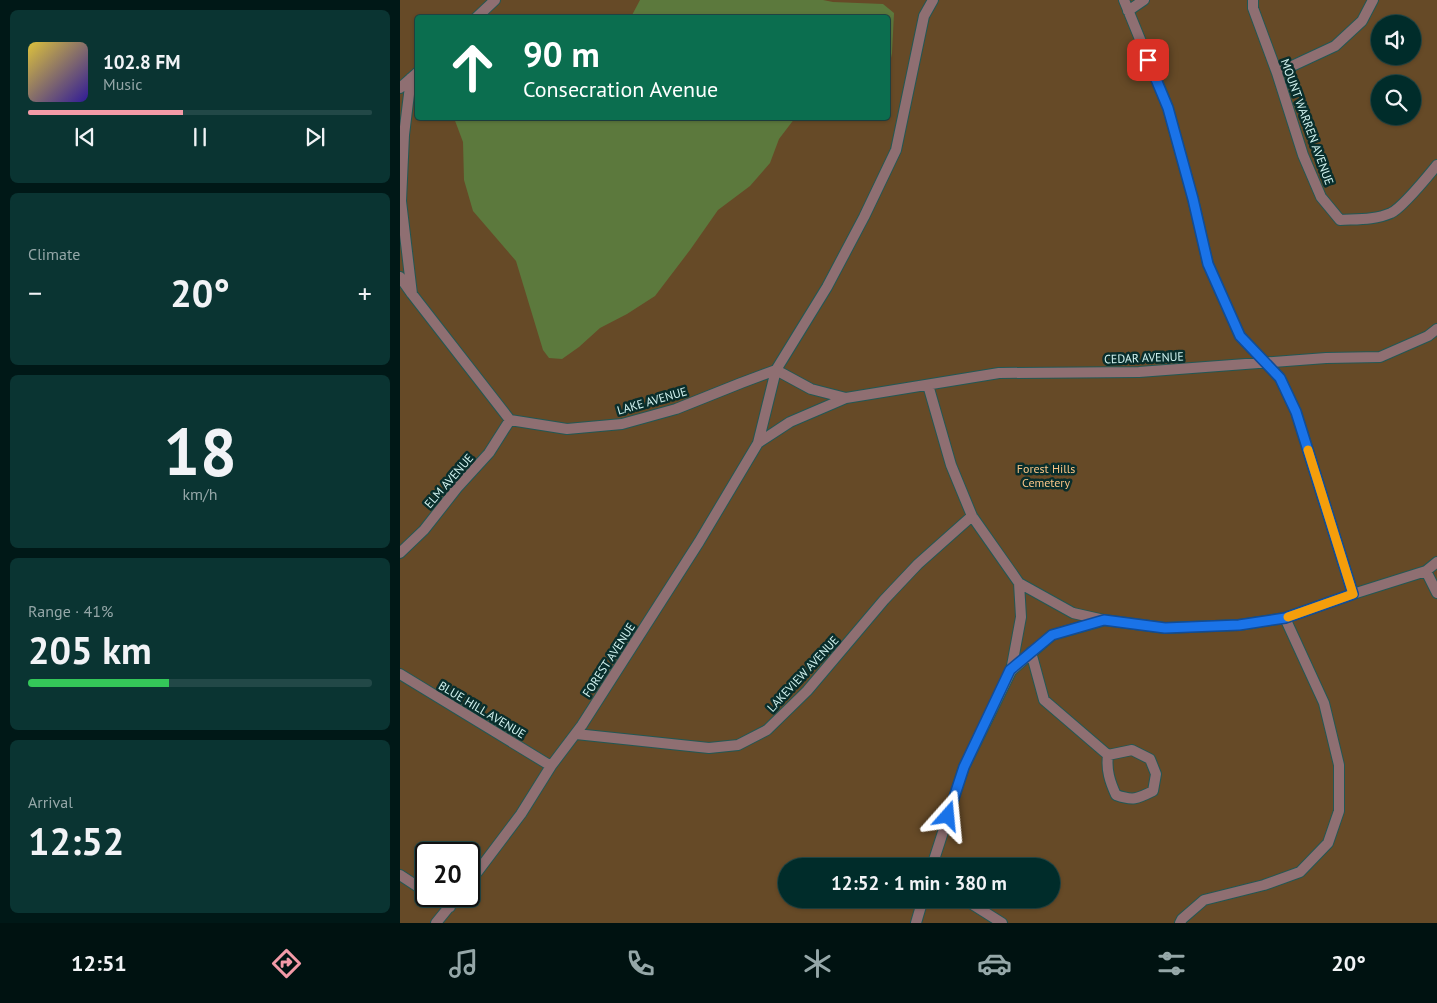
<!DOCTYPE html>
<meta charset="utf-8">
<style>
:root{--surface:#002c2a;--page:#0a3432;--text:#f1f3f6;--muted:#95a7a8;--line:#224847;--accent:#f39aa7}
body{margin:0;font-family:"PT Sans",sans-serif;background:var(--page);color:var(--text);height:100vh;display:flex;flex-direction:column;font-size:19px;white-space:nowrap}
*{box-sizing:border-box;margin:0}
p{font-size:16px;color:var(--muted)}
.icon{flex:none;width:28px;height:28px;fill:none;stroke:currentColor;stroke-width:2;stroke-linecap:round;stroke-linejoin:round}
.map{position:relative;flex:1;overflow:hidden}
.drawer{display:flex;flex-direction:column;gap:10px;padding:10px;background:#001817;width:400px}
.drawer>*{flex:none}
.hud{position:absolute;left:15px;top:15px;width:475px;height:105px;border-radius:5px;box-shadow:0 1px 4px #0004,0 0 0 1px var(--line);background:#0b6e4f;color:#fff;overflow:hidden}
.buttons{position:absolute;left:971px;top:15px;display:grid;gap:10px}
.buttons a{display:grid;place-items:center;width:50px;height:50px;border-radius:50%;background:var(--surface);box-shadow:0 1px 4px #0004,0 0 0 1px var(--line);font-size:25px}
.speed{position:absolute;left:15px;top:842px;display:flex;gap:10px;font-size:25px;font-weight:700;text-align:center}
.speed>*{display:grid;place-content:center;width:65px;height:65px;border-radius:50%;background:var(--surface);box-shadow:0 1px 4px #0004,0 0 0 1px var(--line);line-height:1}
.speed .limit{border:2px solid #111;border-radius:8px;background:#fff;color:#111}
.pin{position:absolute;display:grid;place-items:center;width:42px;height:42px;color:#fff;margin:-21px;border-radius:10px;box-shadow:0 2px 8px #0006}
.me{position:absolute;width:55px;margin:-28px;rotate:18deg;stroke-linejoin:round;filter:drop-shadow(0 0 4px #0008)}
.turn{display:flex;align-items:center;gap:18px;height:105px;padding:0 25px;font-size:22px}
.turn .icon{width:65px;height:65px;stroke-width:2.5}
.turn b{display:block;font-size:35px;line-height:42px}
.big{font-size:38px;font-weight:600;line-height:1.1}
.drawer .widget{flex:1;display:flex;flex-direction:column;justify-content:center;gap:8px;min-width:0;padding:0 18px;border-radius:8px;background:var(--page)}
.drawer .dial{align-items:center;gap:0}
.dial b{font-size:65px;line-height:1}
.song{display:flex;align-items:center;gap:15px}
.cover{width:60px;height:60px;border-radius:8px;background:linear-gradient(135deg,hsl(50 70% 55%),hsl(250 70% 35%))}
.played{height:5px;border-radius:2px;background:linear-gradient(90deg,var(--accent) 45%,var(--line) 45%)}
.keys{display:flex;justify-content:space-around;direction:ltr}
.heat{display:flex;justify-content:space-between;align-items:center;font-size:28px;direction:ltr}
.charge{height:8px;border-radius:4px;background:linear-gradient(90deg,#34c759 41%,var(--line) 0)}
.trip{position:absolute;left:378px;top:858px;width:282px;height:50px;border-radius:25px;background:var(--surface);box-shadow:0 1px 4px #0004,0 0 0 1px var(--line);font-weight:600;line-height:50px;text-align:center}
.menu{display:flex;height:80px;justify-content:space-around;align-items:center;background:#001211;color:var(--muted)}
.menu .icon{width:35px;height:35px}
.menu .active{color:var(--accent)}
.menu b{font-size:22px;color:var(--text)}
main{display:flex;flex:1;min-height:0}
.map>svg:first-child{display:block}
</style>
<main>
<section class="drawer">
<div class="widget">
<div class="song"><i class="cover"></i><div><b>102.8 FM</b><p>Music</p></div></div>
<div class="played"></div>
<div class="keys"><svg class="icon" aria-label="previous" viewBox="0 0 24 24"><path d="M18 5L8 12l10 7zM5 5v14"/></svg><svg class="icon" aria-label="pause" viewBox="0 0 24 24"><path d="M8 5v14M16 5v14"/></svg><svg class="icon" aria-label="next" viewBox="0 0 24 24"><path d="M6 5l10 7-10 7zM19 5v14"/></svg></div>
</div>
<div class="widget"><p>Climate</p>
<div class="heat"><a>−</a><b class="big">20°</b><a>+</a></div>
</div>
<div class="widget dial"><b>18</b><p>km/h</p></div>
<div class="widget"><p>Range · 41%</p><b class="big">205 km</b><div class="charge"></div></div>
<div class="widget"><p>Arrival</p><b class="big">12:52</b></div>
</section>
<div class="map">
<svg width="1037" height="923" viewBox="0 0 1037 923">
<rect width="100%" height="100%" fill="#003a38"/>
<path fill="#664a27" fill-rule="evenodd" d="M0 0H1037V923H0ZM18 18H488V118H18ZM980 24H1012V56H980ZM980 84H1012V116H980ZM26 854H69V896H26ZM386 866H651V899H386Z"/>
<path fill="#5c793d" d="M240 0H423L433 2 483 4 494 13 492 53 488 73V18L231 17Z
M54 118H395L379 139 370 163 350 186 318 210 290 250 255 296 227 314 200 328 179 347 162 359 149 358 143 350 116 261 73 211 64 180 63 142Z"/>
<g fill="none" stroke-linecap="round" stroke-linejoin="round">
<defs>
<path id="service" d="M724 0 768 108 793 199 808 264 840 336 880 378 896 412 953 594
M853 0V8L877 73 903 155 921 197 940 220C957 219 975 220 991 213 1003 207 1028 176 1037 165
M728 11 744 0
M76 18 95 0
M877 73 935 46 962 21 973 0
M11 78 4 135 1 201 12 294
M0 88 18 72
M0 277 12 294 110 420 167 429 222 424 276 409 341 383 376 370
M376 370 411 389 446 398
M528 385 551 465 572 516 619 583 673 613 704 620 765 628 839 625 885 618 953 594 1026 571 1037 562
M358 443 376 370 427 287 464 217 496 150 524 16 533 0
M0 553 24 530 57 488 89 453 110 420
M1026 571 1037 593
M631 652 644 700 708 755 732 750 750 759 756 774 753 791C737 799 733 801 716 795 710 782 706 770 708 755
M611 671 652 635 702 621
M0 674 151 766
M176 734 309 748 338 745 367 730 407 691 484 600 518 564 572 516
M532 866 564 767 611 671 621 617 619 583
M0 875 26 892
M69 883 121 814 151 766 182 725 299 542 358 443 390 422 446 398 599 373 739 372 926 358 980 357 1028 336 1037 329
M33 896 50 907
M564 899 602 923
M36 923 58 896
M516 923 523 899
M780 923 782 919 804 900 864 885 900 872 928 843 939 811V765L924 703 885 618"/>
</defs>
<use href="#service" stroke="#225855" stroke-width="12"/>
<use href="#service" stroke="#8f6f72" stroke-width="10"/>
</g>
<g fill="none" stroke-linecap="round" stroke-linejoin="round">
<defs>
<path id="route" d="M548 816 564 767 610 670 652 635 704 620 765 628 839 625 885 618 953 594 896 412 880 378 840 336 808 264 793 199 768 108 748 60"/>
</defs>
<use href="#route" stroke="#114b97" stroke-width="12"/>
<use href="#route" stroke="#1a73e8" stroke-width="9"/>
<path stroke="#f59e0b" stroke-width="9" d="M888 617 953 594 908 450"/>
</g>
<g text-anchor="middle" stroke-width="5" stroke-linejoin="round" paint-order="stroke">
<g font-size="12" fill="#d2f3f0" stroke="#092e2c">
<text transform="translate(907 122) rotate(70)" y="4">MOUNT WARREN AVENUE</text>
<text transform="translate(744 358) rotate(-2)" y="4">CEDAR AVENUE</text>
<text transform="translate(252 401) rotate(-16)" y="4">LAKE AVENUE</text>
<text transform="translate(49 481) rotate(-49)" y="4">ELM AVENUE</text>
<text transform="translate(209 660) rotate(-57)" y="4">FOREST AVENUE</text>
<text transform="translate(403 674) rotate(-47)" y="4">LAKEVIEW AVENUE</text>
<text transform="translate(82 710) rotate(31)" y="4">BLUE HILL AVENUE</text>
</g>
<g font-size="12" fill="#f8c487" stroke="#092e2c">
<text x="646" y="473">Forest Hills<tspan x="646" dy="14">Cemetery</tspan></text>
</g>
</g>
</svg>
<div class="buttons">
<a><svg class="icon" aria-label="sound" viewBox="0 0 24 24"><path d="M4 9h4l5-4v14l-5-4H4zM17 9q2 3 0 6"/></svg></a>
<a><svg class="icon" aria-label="search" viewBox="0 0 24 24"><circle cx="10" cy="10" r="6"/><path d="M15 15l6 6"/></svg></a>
</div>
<div class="speed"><div class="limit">20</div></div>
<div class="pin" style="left:748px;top:60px;background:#d93025"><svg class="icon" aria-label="arrive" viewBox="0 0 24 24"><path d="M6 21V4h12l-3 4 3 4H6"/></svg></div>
<svg class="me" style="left:548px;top:816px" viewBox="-20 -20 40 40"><path d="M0-17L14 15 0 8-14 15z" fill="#1a73e8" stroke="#fff" stroke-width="4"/></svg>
<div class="trip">12:52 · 1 min · 380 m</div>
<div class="hud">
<div class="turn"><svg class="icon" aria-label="ahead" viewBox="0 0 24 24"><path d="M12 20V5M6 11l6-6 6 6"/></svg><div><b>90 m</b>Consecration Avenue</div></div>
</div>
</div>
</main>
<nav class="menu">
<b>12:51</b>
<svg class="icon active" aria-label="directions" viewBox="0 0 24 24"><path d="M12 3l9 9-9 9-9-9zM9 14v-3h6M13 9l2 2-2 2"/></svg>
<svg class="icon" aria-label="music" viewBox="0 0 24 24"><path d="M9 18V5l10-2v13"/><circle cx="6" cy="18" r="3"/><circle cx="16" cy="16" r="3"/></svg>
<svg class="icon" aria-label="phone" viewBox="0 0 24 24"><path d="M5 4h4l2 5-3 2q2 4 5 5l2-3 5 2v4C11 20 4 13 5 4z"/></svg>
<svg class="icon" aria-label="climate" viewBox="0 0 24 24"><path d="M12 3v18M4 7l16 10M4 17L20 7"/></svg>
<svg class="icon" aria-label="car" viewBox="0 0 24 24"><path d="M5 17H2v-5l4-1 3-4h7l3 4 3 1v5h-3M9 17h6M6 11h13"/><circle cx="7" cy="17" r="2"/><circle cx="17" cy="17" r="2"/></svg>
<svg class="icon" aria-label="filters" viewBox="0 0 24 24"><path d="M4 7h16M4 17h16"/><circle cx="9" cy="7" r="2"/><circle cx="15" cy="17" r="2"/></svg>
<b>20°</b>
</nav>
